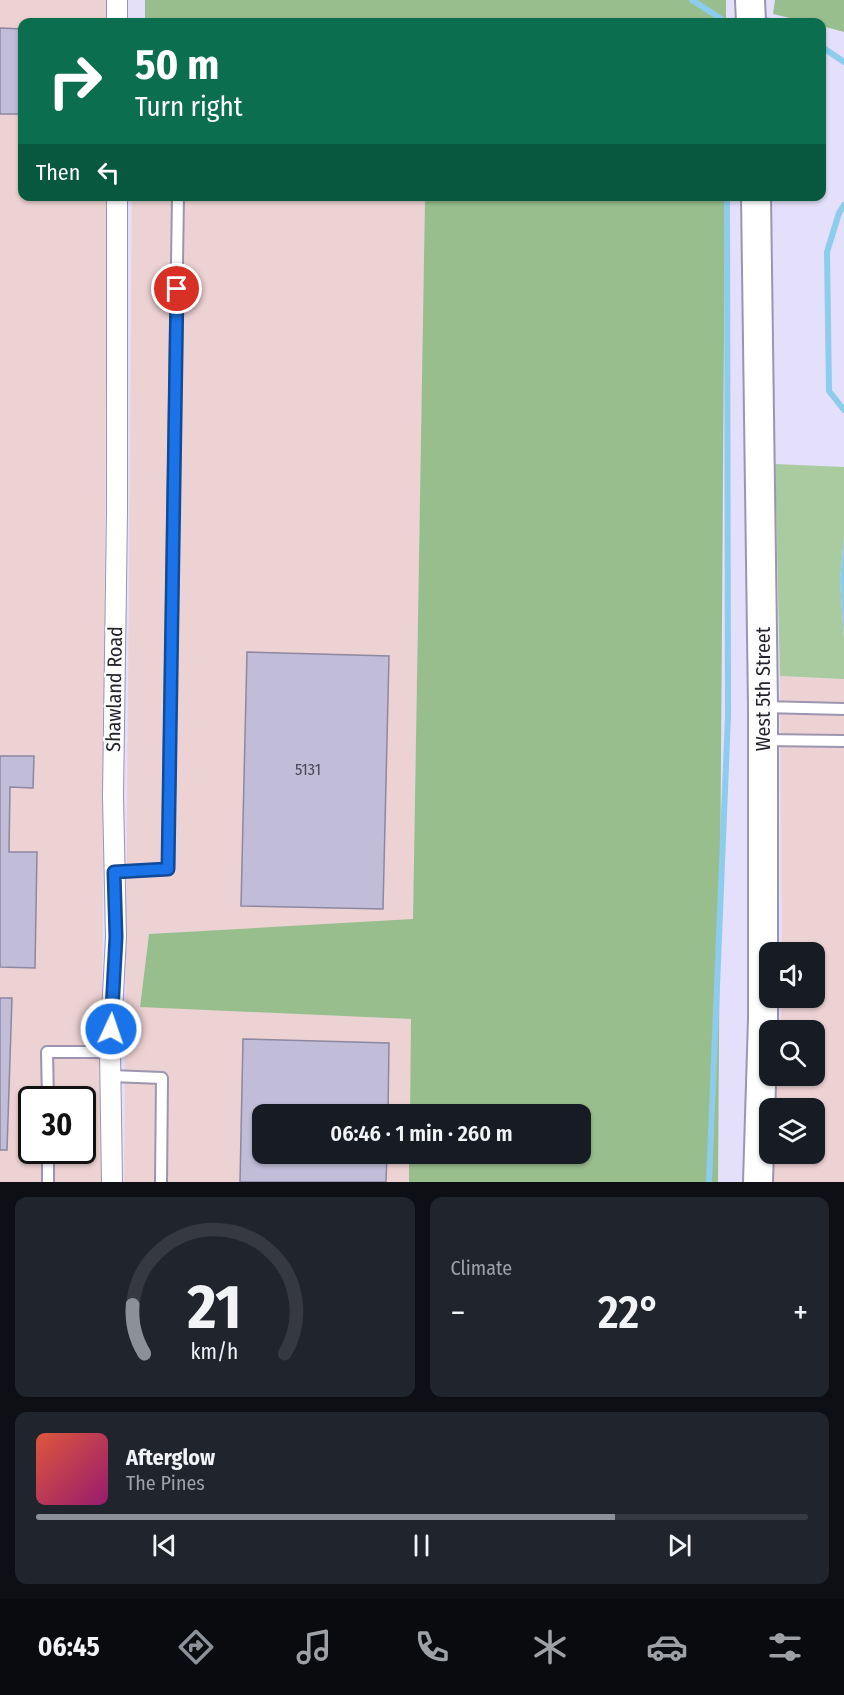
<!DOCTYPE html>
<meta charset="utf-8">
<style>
:root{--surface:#171b24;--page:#20242c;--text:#f1f3f6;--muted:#9ea1a6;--line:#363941;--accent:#8c9099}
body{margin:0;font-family:"Fira Sans Condensed",sans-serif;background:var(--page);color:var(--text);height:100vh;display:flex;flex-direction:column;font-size:22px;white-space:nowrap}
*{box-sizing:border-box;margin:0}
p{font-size:20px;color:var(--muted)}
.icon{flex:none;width:33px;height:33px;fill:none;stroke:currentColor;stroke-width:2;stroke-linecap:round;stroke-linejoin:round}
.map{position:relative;height:1182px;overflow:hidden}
.details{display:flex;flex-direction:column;gap:15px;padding:15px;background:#0d0f14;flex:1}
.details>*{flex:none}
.hud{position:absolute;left:18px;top:18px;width:808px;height:183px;border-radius:12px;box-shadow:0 2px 4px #0004;background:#0b6e4f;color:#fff;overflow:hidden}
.fabs{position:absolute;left:759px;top:942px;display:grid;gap:12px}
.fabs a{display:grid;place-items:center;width:66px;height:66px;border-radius:12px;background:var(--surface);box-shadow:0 2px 4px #0004;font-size:30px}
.speed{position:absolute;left:18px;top:1086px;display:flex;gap:12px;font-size:30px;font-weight:700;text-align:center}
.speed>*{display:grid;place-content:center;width:78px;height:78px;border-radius:50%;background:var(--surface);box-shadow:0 2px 4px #0004;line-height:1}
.speed .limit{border:3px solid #111;border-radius:9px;background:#fff;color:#111}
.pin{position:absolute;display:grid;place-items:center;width:51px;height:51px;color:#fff;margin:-26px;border:3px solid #fff;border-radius:50%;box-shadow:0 2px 6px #0007}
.me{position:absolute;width:66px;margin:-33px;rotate:3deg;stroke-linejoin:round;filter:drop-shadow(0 0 4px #0008)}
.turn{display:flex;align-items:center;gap:21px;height:126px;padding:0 18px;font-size:27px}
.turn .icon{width:78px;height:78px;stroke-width:2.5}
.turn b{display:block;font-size:42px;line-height:51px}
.then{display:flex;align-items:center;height:57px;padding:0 18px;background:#0003;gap:12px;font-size:22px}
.big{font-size:45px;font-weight:600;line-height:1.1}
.details .widget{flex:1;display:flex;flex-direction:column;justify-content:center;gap:9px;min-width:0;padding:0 21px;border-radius:12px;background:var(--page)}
.details .dial{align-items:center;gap:0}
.dial svg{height:156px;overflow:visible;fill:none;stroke:var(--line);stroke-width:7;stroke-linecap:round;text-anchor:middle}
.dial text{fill:var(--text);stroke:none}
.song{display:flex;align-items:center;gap:18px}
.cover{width:72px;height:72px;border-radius:9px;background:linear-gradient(135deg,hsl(10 70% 55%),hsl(320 70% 35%))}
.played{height:6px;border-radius:3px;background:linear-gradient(90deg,var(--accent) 75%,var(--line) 75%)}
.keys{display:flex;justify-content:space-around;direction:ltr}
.heat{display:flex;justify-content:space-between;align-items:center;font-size:33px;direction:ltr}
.details .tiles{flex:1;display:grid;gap:15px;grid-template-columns:1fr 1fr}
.widget:last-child{grid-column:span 2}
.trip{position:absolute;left:252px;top:1104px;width:339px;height:60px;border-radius:12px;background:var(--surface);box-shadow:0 2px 4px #0004;font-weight:600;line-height:60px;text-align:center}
.tab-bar{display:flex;height:96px;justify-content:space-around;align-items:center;background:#090b0e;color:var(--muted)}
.tab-bar .icon{width:42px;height:42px}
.tab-bar .selected{color:var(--accent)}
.tab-bar b{font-size:27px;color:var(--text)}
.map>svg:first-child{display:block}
</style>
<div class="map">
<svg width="844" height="1182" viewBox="0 0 844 1182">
<rect width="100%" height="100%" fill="#e4dffb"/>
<path fill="#edd2d3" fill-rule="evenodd" d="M0 0H108L107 22H22V196L107 197 101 1182H0ZM32 1100H82V1150H32Z
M132 197H425L413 920 149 934 140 1006 412 1019 410 1114H262V1154H409V1182H124Z
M780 676 844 679V1182H769L770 1154H814V1108H771L775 1076H814V1030H779L783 998H814V952H782Z"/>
<path fill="#aaca9f" d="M775 464 844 467V535L840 581 844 639V679L780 676Z"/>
<path fill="#99be8d" d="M145 0H726V22H145Z
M775 0H844V32L822 26V22H807L773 14Z
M425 197H725L718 1182H409V1154H580V1114H410L411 1019 140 1007 149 934 413 919Z"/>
<path fill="#8dcced" d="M844 535V639L840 581Z"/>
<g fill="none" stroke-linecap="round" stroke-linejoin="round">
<path stroke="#8dcced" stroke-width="6" d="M692 0 726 22
M767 20 773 22
M822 47 844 62
M844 205 839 213 827 252 829 391 844 410
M709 1182 728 716 727 196"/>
</g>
<path fill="#c1bcd8" stroke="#8d87a1" stroke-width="1.5" d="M0 28 22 29V114H0Z
M247 652 389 656 383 909 241 906Z
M0 756H34L33 788 10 787 9 852H37L35 968 0 967Z
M0 998H12L7 1150H0Z
M243 1039 389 1043 388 1114H262V1154H387L386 1182H240Z"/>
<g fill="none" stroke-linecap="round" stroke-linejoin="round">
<defs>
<path id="lane" d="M763 707 844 709
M763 740 844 741
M114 872 168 869 178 196
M111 1076 162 1078 161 1182
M48 1100 47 1052H110
M48 1150V1182"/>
<path id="street" d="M117 22V0
M112 1182 110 1052 116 937 113 796 117 512V196"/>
<path id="secondary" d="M750 0 751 22
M756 196 763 707V1019L758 1182"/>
</defs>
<use href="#lane" stroke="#9b95b0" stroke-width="14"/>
<use href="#street" stroke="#9b95b0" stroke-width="22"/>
<use href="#secondary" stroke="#9b95b0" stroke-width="32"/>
<use href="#lane" stroke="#fff" stroke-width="10"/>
<use href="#street" stroke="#fff" stroke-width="20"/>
<use href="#secondary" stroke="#fff" stroke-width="28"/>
</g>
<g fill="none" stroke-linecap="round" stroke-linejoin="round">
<defs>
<path id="route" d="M111 1029 116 937 114 872 168 869 177 289"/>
</defs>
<use href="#route" stroke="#114b97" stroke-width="15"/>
<use href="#route" stroke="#1a73e8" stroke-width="10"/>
</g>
<g text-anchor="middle" stroke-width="4.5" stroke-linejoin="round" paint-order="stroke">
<g font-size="16" fill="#4b4857">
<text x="308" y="775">5131</text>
</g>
<g font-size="20" fill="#24222c" stroke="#fff">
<text transform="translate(114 689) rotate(-89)" y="7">Shawland Road</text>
<text transform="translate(763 689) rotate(-90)" y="7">West 5th Street</text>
</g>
</g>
</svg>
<div class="fabs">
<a><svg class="icon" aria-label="sound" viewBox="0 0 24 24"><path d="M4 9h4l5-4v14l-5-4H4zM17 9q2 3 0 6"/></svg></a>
<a><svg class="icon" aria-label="search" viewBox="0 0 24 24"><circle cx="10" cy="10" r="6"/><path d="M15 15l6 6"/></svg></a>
<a><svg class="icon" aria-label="layers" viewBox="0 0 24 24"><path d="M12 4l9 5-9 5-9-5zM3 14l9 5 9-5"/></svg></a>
</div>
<div class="speed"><div class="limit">30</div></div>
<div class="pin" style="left:177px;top:289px;background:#d93025"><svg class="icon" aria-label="arrive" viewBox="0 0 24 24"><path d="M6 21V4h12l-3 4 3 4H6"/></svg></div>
<svg class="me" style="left:111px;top:1029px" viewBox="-20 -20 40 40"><circle r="17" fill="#1a73e8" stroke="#fff" stroke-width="3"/><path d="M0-11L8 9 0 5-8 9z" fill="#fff"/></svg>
<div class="trip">06:46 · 1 min · 260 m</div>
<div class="hud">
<div class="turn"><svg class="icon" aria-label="right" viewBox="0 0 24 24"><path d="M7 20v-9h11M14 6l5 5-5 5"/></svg><div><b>50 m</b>Turn right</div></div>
<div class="then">Then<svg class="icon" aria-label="left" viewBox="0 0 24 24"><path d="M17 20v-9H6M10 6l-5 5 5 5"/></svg></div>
</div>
</div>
<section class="details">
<div class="tiles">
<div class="widget dial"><svg viewBox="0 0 100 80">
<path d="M14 69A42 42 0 1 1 86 69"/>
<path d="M14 69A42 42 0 0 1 8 44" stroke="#8c9099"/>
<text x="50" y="56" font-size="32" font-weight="700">21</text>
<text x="50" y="72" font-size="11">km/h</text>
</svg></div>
<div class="widget"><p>Climate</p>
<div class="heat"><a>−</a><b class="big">22°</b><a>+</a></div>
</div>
<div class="widget">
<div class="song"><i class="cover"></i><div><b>Afterglow</b><p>The Pines</p></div></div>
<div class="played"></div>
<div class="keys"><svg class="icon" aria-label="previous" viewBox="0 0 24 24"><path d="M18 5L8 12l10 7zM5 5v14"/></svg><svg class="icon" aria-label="pause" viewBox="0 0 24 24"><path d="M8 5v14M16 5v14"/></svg><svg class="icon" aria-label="next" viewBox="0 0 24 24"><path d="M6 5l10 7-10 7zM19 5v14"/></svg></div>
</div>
</div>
</section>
<nav class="tab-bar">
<b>06:45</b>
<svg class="icon selected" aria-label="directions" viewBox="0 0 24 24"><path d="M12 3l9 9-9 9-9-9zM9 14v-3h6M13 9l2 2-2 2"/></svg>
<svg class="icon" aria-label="music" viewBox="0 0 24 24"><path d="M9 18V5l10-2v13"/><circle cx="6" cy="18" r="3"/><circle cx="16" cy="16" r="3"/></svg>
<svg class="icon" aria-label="phone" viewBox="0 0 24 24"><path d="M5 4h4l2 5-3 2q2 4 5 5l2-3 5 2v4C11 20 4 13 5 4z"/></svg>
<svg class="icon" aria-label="climate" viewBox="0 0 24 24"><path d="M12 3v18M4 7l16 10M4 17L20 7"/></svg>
<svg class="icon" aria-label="car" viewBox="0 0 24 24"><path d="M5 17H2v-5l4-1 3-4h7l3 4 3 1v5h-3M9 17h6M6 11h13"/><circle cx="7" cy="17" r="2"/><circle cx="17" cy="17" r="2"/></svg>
<svg class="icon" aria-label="filters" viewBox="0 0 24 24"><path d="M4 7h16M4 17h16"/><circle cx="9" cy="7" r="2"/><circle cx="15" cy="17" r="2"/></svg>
</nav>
